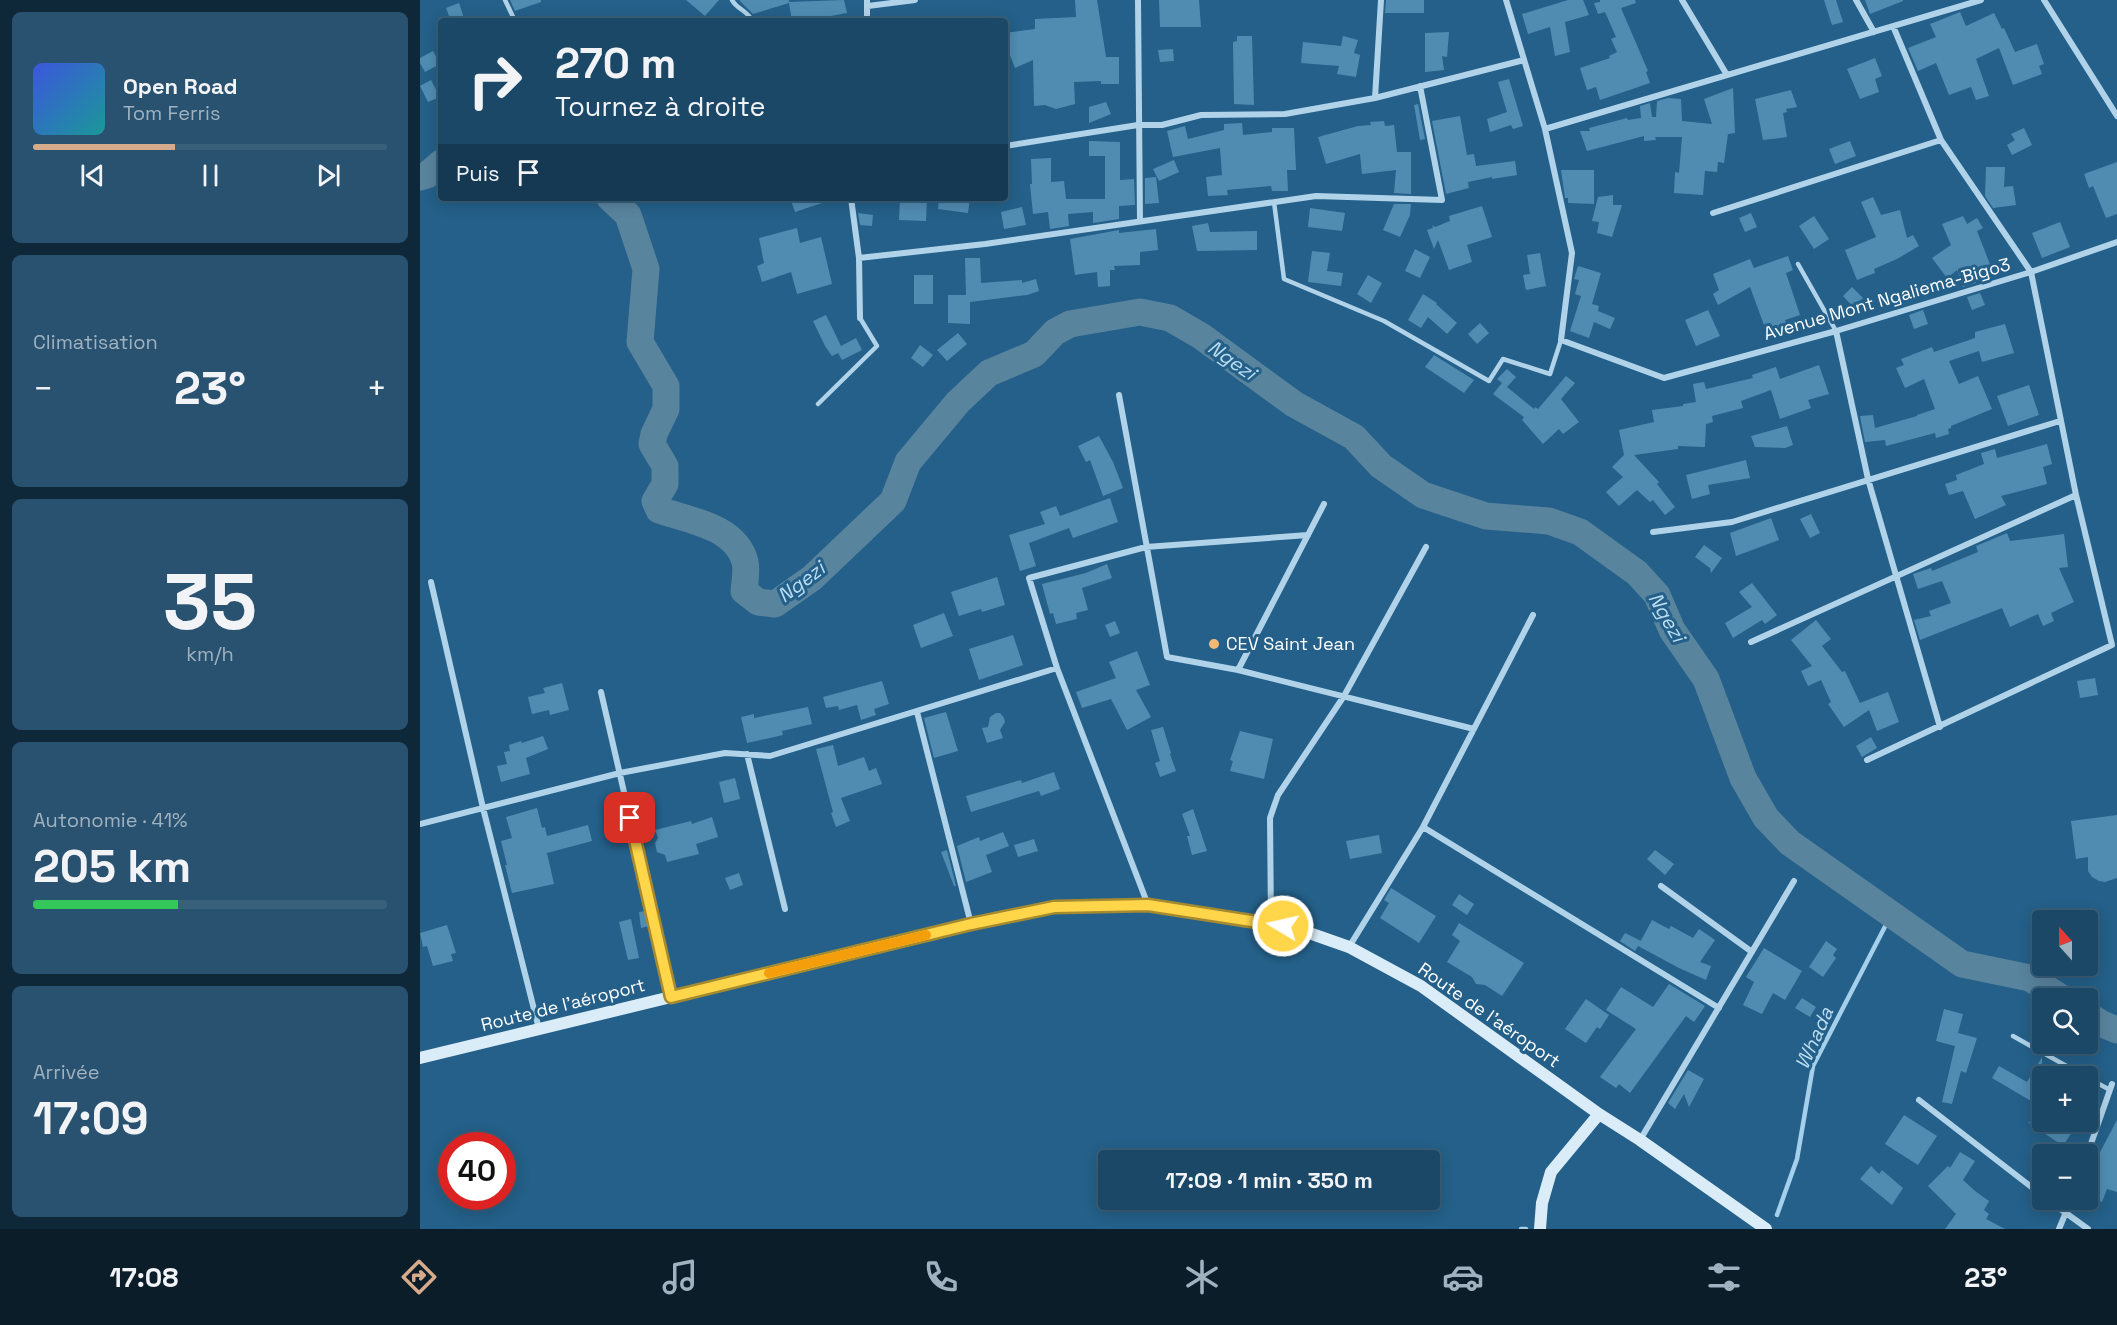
<!DOCTYPE html>
<html lang="fr">
<meta charset="utf-8">
<style>
:root{--surface:#1b4867;--page:#285270;--text:#f1f3f6;--muted:#a0b2c0;--line:#39607b;--accent:#d6ab8b}
body{margin:0;font-family:"Space Grotesk",sans-serif;background:var(--page);color:var(--text);height:100vh;display:flex;flex-direction:column;font-size:22px;white-space:nowrap}
*{box-sizing:border-box;margin:0}
p{font-size:20px;color:var(--muted)}
.icon{flex:none;width:33px;height:33px;fill:none;stroke:currentColor;stroke-width:2;stroke-linecap:round;stroke-linejoin:round}
.map{position:relative;flex:1;overflow:hidden}
.sheet{display:flex;flex-direction:column;gap:12px;padding:12px;background:#0f2839;width:420px}
.sheet>*{flex:none}
.top-card{position:absolute;left:18px;top:18px;width:570px;height:183px;border-radius:6px;box-shadow:0 3px 15px #0003,0 0 0 2px var(--line);background:#1b4867;color:var(--text);overflow:hidden}
.needle{width:39px;rotate:339deg}
.tools{position:absolute;left:1612px;top:910px;display:grid;gap:12px}
.tools a{display:grid;place-items:center;width:66px;height:66px;border-radius:6px;background:var(--surface);box-shadow:0 3px 15px #0003,0 0 0 2px var(--line);font-size:30px}
.speed{position:absolute;left:18px;top:1132px;display:flex;gap:12px;font-size:30px;font-weight:700;text-align:center}
.speed>*{display:grid;place-content:center;width:78px;height:78px;border-radius:50%;background:var(--surface);box-shadow:0 3px 15px #0003,0 0 0 2px var(--line);line-height:1}
.speed .limit{border:9px solid #d22;background:#fff;color:#111}
.pin{position:absolute;display:grid;place-items:center;width:51px;height:51px;color:#fff;margin:-26px;border-radius:12px;box-shadow:0 3px 9px #0006}
.me{position:absolute;width:66px;margin:-33px;rotate:279deg;stroke-linejoin:round;filter:drop-shadow(0 0 4px #0008)}
.turn{display:flex;align-items:center;gap:21px;height:126px;padding:0 18px;font-size:27px}
.turn .icon{width:78px;height:78px;stroke-width:2.5}
.turn b{display:block;font-size:42px;line-height:51px}
.then{display:flex;align-items:center;height:57px;padding:0 18px;background:#0003;gap:12px;font-size:22px}
.big{font-size:45px;font-weight:700;line-height:1.1}
.sheet .tile{flex:1;display:flex;flex-direction:column;justify-content:center;gap:9px;min-width:0;padding:0 21px;border-radius:9px;background:var(--page)}
.sheet .dial{align-items:center;gap:0}
.dial b{font-size:78px;line-height:1}
.song{display:flex;align-items:center;gap:18px}
.cover{width:72px;height:72px;border-radius:9px;background:linear-gradient(135deg,hsl(230 70% 55%),hsl(180 70% 35%))}
.played{height:6px;border-radius:3px;background:linear-gradient(90deg,var(--accent) 40%,var(--line) 40%)}
.keys{display:flex;justify-content:space-around;direction:ltr}
.heat{display:flex;justify-content:space-between;align-items:center;font-size:33px;direction:ltr}
.charge{height:9px;border-radius:4px;background:linear-gradient(90deg,#34c759 41%,var(--line) 0)}
.trip{position:absolute;left:678px;top:1150px;width:342px;height:60px;border-radius:6px;background:var(--surface);box-shadow:0 3px 15px #0003,0 0 0 2px var(--line);font-weight:700;line-height:60px;text-align:center}
.tab-bar{display:flex;height:96px;justify-content:space-around;align-items:center;background:#0b1d29;color:var(--muted)}
.tab-bar .icon{width:42px;height:42px}
.tab-bar .current{color:var(--accent)}
.tab-bar b{font-size:27px;color:var(--text)}
main{display:flex;flex:1;min-height:0}
.map>svg:first-child{display:block}
</style>
<main>
<section class="sheet">
<div class="tile">
<div class="song"><i class="cover"></i><div><b>Open Road</b><p>Tom Ferris</p></div></div>
<div class="played"></div>
<div class="keys"><svg class="icon" aria-label="previous" viewBox="0 0 24 24"><path d="M18 5L8 12l10 7zM5 5v14"/></svg><svg class="icon" aria-label="pause" viewBox="0 0 24 24"><path d="M8 5v14M16 5v14"/></svg><svg class="icon" aria-label="next" viewBox="0 0 24 24"><path d="M6 5l10 7-10 7zM19 5v14"/></svg></div>
</div>
<div class="tile"><p>Climatisation</p>
<div class="heat"><a>−</a><b class="big">23°</b><a>+</a></div>
</div>
<div class="tile dial"><b>35</b><p>km/h</p></div>
<div class="tile"><p>Autonomie · 41%</p><b class="big">205 km</b><div class="charge"></div></div>
<div class="tile"><p>Arrivée</p><b class="big">17:09</b></div>
</section>
<div class="map">
<svg width="1697" height="1229" viewBox="0 0 1697 1229">
<rect width="100%" height="100%" fill="#246089"/>
<g fill="none" stroke-linecap="round" stroke-linejoin="round">
<path stroke="#a4d0eb" stroke-width="4.5" d="M1357 1215 1377 1159 1393 1066 1471 915
M1101 1229H1106"/>
<path stroke="#59849e" stroke-width="27" d="M0 177 7 175 21 163
M190 198 208 215 226 269 220 342 246 386V409L234 434 232 444 245 466V484L235 501 239 510C268 520 316 526 325 562 327 570 325 582 324 591L338 602 355 604 392 578 473 501 488 462 538 402 569 373 614 354 635 332 650 324 720 312 750 318 781 336 874 404 934 437 961 466 1003 495 1066 516 1129 521 1160 532 1217 573 1237 595 1252 630 1286 679 1323 778 1346 818 1370 843 1542 964 1610 978 1643 999
M1668 1015 1682 1024 1697 1030"/>
</g>
<path fill="#508cb2" d="M90 0H121V2L95 11Z
M266 0H299L285 16Z
M319 0H369V2L424 0 427 13 384 21H372L369 3 333 14Z
M655 0H677L686 57H699V84H681V81L654 82 655 104 636 109 625 105 614 106 613 60 595 68 588 50H585V33L615 29V19L656 17Z
M739 0H779L781 27H740Z
M966 0H1004V13H965Z
M1148 0H1163L1169 15 1145 22 1150 52 1135 56 1130 27 1108 34 1102 14Z
M1180 0H1215L1216 3 1201 8 1228 71 1226 72 1230 83 1180 100 1176 87 1167 90 1160 68 1190 58 1189 56 1197 52 1191 39 1196 37 1185 12 1178 14 1174 3 1180 2Z
M1404 0H1416L1423 22 1412 25Z
M1445 0H1483V1L1450 14Z
M39 3 45 21H31L26 8Z
M1540 12 1546 26 1574 13 1582 29 1584 28 1595 52 1617 44 1624 64 1619 66 1622 74 1593 85 1579 48 1556 59 1569 96 1556 100 1551 87 1529 95 1516 63 1498 71 1488 48 1516 37 1510 24Z
M1029 32 1027 57 1022 56 1024 70 1005 72V33Z
M817 36H832L834 105 814 104 813 42 817 41Z
M923 36 938 40 934 53 940 55 936 77 917 74 919 66 881 63 883 42 921 46Z
M753 49 754 61 740 62 738 50Z
M13 51 20 64 5 72 0 63V58Z
M1455 58 1462 76 1455 79 1459 92 1440 99 1427 69Z
M1089 79 1103 126 1093 129 1091 125 1070 132 1067 119 1087 112 1078 82Z
M11 80 20 97 8 102 0 86Z
M1313 88 1315 133 1308 134 1304 163 1298 162 1297 172 1285 171 1283 195 1254 193 1255 172 1259 173 1262 137H1235L1236 140 1224 141V136L1167 151 1160 131H1170L1169 128 1207 118 1208 120 1221 118 1220 106 1230 103 1232 117H1236L1237 101 1248 98 1261 99 1262 121 1292 124 1284 99Z
M1371 90 1377 107 1366 109 1367 112 1363 113 1367 137 1343 140 1335 99Z
M686 102 691 114 669 123V107Z
M998 104 1005 139 1000 140 994 105Z
M1040 116 1047 155 1054 154 1056 166 1095 161 1097 175 1072 179V177L1048 182 1049 188 1026 194 1012 121Z
M964 121 965 126 974 125 977 152H991V194L974 193 976 170 942 174 940 154 906 164 898 137 938 126 951 125 950 122Z
M822 123 823 135 852 132V128H874L876 170H867L868 191H852L851 186 807 190 808 195 788 196 786 177 802 175 800 148 753 157 747 131 765 126 768 139 804 130V124Z
M1604 128 1612 145 1592 155 1587 145 1595 140 1591 134Z
M669 141 700 142V180L714 179 715 205 699 206V219L673 223V212L648 214 649 226 630 229 628 212 613 214 610 184H612L611 159 631 158V182L644 181 646 199H685V156H669Z
M1430 141 1436 156 1415 164 1409 149Z
M754 160 759 172 739 181 733 169Z
M1697 162V214L1686 218 1673 186 1669 188 1664 174Z
M1566 167H1585L1584 187 1593 186 1596 205 1573 208 1565 196Z
M1141 170H1174V204L1148 203V198H1145Z
M736 177 739 203 725 204V178Z
M1193 195V205H1202L1192 237 1177 233 1179 222 1172 221 1178 197Z
M1453 197 1461 215 1480 210 1487 238 1493 235 1499 246 1477 259 1454 269 1455 273 1437 280 1425 250 1456 237 1441 202Z
M370 198H411V200L375 212Z
M480 198H507L506 221 479 220Z
M519 198H550L548 213 518 209Z
M974 204H991L990 215 980 237 963 230Z
M1062 206 1072 237 1047 245 1052 262 1029 270 1018 240 1014 249 1007 230 1013 228 1012 225 1015 227 1030 221 1029 216Z
M602 207 606 225 584 229 581 212Z
M890 208 925 213 922 231 888 227Z
M438 213 453 215 452 226 440 225Z
M1331 213 1337 227 1325 232 1319 218Z
M1394 216 1409 239 1394 249 1379 226Z
M1543 216 1547 224 1557 218 1563 228 1557 231 1573 272 1555 279 1556 283 1543 287 1537 270 1527 278 1512 258 1531 245 1522 224Z
M1640 222 1650 247 1622 258 1612 233Z
M788 223 790 232 837 231V250L777 251 772 226Z
M377 228 380 243 401 237 412 284 377 294 371 272 342 282 337 266 344 263 339 238Z
M736 229 738 250 720 252V265L694 266 695 270H690V286L678 287 677 272 655 275 650 239 699 230V233Z
M995 249 1010 257 1000 278 985 271Z
M892 251 910 253 907 271 923 273 921 286 888 282Z
M1120 253 1126 286 1106 290 1103 275 1110 274 1107 255Z
M1368 256 1373 270 1366 273 1380 315 1365 320 1367 326 1350 332 1347 324 1344 325 1330 287 1298 305 1293 294 1299 290 1293 274 1330 259 1334 268Z
M545 258H560L561 283 602 280V283L616 279 619 291 607 295 550 302V324L528 323V295H546Z
M1158 266 1181 273 1172 304 1179 306 1178 311 1195 318 1190 329 1174 322 1169 338 1150 331 1161 296 1155 294 1159 280 1154 279Z
M494 275H513V304H494Z
M948 275 962 283 951 303 937 294Z
M1432 287 1443 298 1433 307 1423 296Z
M1560 293 1565 305 1552 310 1547 297Z
M1003 294 1017 303 1016 304 1037 323 1027 334 1008 317 1001 328 988 320Z
M1288 310 1300 336 1276 346 1265 320Z
M1503 310 1508 324 1494 329 1489 315Z
M406 315 421 346 436 338 442 350 422 360 418 353 412 356 405 346 393 321Z
M1060 323 1069 333 1057 344 1048 334Z
M1585 324 1594 353 1562 362 1559 351 1529 361 1539 384 1558 376 1572 409 1531 426V428L1528 429 1529 434 1516 438 1515 433 1466 446 1465 440 1445 442 1440 416 1453 415 1455 428 1497 416V415L1515 409 1504 379 1485 388 1476 368 1484 365 1481 359 1512 347 1514 352 1555 338V332Z
M538 333 547 344 527 361 517 350Z
M500 345 513 355 503 367 491 358Z
M1014 355 1054 380 1044 393 1005 367Z
M1399 365 1409 394 1388 400 1391 408 1360 419 1351 390 1321 401 1323 408 1292 416 1293 422 1286 424 1285 447 1258 446V449L1214 455 1239 482 1237 484 1255 507 1245 515 1233 500 1230 502 1217 490 1199 506 1186 492 1203 477 1192 467 1204 455 1199 430 1234 422 1232 410 1263 406V404L1276 402 1273 384 1284 382 1286 389 1333 378 1332 375 1356 367 1360 379Z
M1087 369 1096 377 1087 387 1114 409 1115 407 1118 409 1146 376 1155 383 1141 399 1159 422 1143 434 1139 429 1123 444 1102 420 1104 417 1073 394 1082 383 1077 379Z
M1609 385 1619 415 1588 426 1577 396Z
M1367 426 1373 445 1365 448 1335 447 1331 436Z
M679 436 693 462 703 488 683 496 670 460 666 462 658 446Z
M1627 444 1632 464 1623 467 1627 484 1581 496 1586 505 1555 519 1543 491 1529 495 1525 484 1537 480 1536 475 1564 464 1561 453 1575 449 1577 458Z
M1326 460 1330 478 1288 485 1290 494 1272 499 1266 475Z
M690 498 698 522 653 538 649 528 609 543 616 566 600 571 589 535 625 524 620 512 636 506 640 516Z
M1391 514 1400 533 1390 538 1380 519Z
M1351 518 1359 540 1316 556 1310 533Z
M1587 533 1590 541 1644 534 1648 567 1639 568 1654 602 1631 613 1634 621 1623 626 1618 614 1590 627 1582 608 1500 640 1494 620 1511 616 1509 611 1531 603 1522 581 1498 589 1493 574 1511 568 1512 571 1558 552 1556 546Z
M1284 545 1302 558 1291 573 1290 568 1275 557Z
M687 564 692 578 662 588 668 610 656 613 657 619 636 624 633 613 630 614 622 584 666 573Z
M577 577 585 605 562 612 561 609 539 616 531 592Z
M1332 583 1357 615 1345 624 1342 620 1313 638 1305 623 1332 607 1319 592Z
M524 613 533 636 501 648 493 625Z
M1396 620 1411 639 1402 646 1422 672 1425 671 1440 703 1468 692 1479 722 1457 731 1449 710 1424 727 1408 704 1411 702 1401 680 1388 686 1381 671 1392 666 1371 640Z
M695 621 700 633 690 637 685 625Z
M593 635 603 665 559 680 549 649Z
M717 651 730 685 716 690 731 717 707 730 691 699 662 708 656 692 696 678 689 662Z
M1675 678 1678 695 1660 698 1657 681Z
M462 681 469 704 454 709 456 715 441 720 437 705 419 710 418 706 406 708 403 697Z
M142 683 149 710 130 715 129 710 112 714 108 697 125 693 123 688Z
M388 707 392 724 362 731 363 735 327 743 321 717 334 714V718Z
M526 712 538 751 514 758 504 718Z
M576 713H580L584 718 585 722 580 730 583 738 567 743 562 728 568 727 570 717Z
M743 727 751 753 750 754 756 771 740 777 735 763 740 761 731 730Z
M820 731 853 739 844 779 810 771 813 761 810 760Z
M123 736 128 749 106 758 110 774 81 782 77 766 87 764 84 752 90 751 89 745 101 741 102 743Z
M1451 737 1457 748 1442 757 1436 746Z
M413 745 418 766 444 757 449 771 456 768 462 784 421 798 430 821 416 827 411 813 413 812 396 749Z
M634 772 640 789 621 796 619 791 551 812 546 796 601 780 602 783Z
M315 778 320 799 304 803 299 782Z
M117 808 122 828 125 827 127 836 168 825 172 841 127 853 134 884 92 893 85 865H87L81 841 92 838 86 817Z
M773 809 787 851 772 855 767 836H770L762 814Z
M1697 815V878L1685 882 1679 881 1672 877 1668 871V857L1656 859 1651 821Z
M292 817 298 837 276 844 279 854 247 862 245 855 237 852 235 843 238 838 235 830 271 821 272 824Z
M583 832 589 846 566 855 572 872 546 882 537 846 559 837 560 841Z
M959 835 962 853 930 859 926 841Z
M614 839 618 851 598 857 594 845Z
M527 850 536 886H534L521 852Z
M1235 850 1254 864 1245 875 1227 859Z
M319 873 323 885 310 890 305 878Z
M971 888 1016 916 999 943 960 918 969 903 964 900Z
M1039 894 1054 904 1047 915 1032 905Z
M226 911 229 926 221 928 219 912Z
M211 919 219 958 208 960 199 922Z
M1232 920 1249 929 1251 926 1273 938 1279 929 1295 940 1280 962 1291 966 1286 980 1259 968 1218 946Z
M1039 923 1104 963 1082 996 1065 985 1056 984 1052 977 1027 962 1040 941 1032 935Z
M27 925 36 953 31 954 33 961 13 966 7 946 3 947 0 933Z
M1205 933 1221 941 1215 951 1200 941Z
M1406 941 1417 949 1413 955 1416 958 1403 977 1389 967Z
M1344 948 1382 971 1365 1000 1353 993 1342 1014 1323 1005 1334 982 1326 977Z
M1249 984 1285 1006 1274 1022 1266 1016 1210 1093 1199 1084 1196 1088 1180 1077 1216 1029 1186 1010 1201 987 1233 1007Z
M1382 998 1396 1007 1390 1017 1375 1008Z
M1166 999 1189 1015 1180 1029 1177 1027 1166 1043 1145 1029Z
M1524 1009 1543 1014 1538 1033 1557 1038 1546 1073 1541 1071 1532 1104 1522 1102 1535 1046 1516 1041Z
M1622 1057 1623 1108 1572 1078 1579 1066 1607 1082Z
M1268 1070 1284 1079 1269 1107 1264 1094 1255 1109 1248 1103Z
M1484 1115 1517 1136 1498 1165 1465 1144Z
M1697 1120V1192L1687 1189 1682 1202 1668 1196V1191L1680 1159 1677 1158Z
M1608 1122H1644L1654 1129 1643 1146Z
M1540 1152 1555 1161 1543 1180 1555 1191 1569 1201 1564 1210 1569 1214 1566 1219 1585 1229H1525L1536 1214 1508 1186 1528 1166 1530 1168Z
M1451 1166 1459 1174 1462 1170 1483 1188 1472 1205 1440 1179Z"/>
<g fill="none" stroke-linecap="round" stroke-linejoin="round">
<path stroke="#b0d3ea" stroke-width="4.5" d="M85 0 95 21
M312 0C317 10 327 9 332 21
M854 202 864 279 964 321 1069 381 1083 359 1130 374 1141 340
M1378 264 1416 331
M398 404 457 346 440 318
M1593 1036 1666 1077
M1668 1078 1690 1090"/>
<path stroke="#b0d3ea" stroke-width="6" d="M447 0V21
M718 0 720 221
M1086 0 1125 129 1152 253 1141 340 1244 378 1416 331 1611 272 1697 242
M1262 0 1307 75
M1436 0 1454 32
M1624 0 1697 116
M448 6 495 0
M955 98 961 0
M1125 129 1561 0
M585 146 718 125H742L781 115 865 114 955 98 1104 60
M431 198 439 258 440 318
M1293 213 1521 140
M439 258 565 244 896 196 1022 200 1000 86
M1416 331 1448 479 1520 727
M699 395 747 657 818 670 1054 729
M1233 532 1312 522 1640 421
M11 582 63 808 119 1029
M1331 642 1656 495
M818 670 904 504
M181 692 251 997
M497 712 551 924
M327 754 365 909
M1447 760 1692 645 1656 495 1611 272 1521 140 1473 26
M0 824 200 773 305 753 350 756 637 668
M1003 827 1299 1008
M1241 886 1332 952
M728 905 637 668 609 578 726 547 888 535
M851 923 850 818 858 795 924 696 1006 547
M929 947 1003 827 1113 615
M1499 1100 1623 1196
M1220 1140 1374 881
M1667 1155 1692 1084
M1628 1200 1668 1229
M1639 1229 1651 1200"/>
<path stroke="#daecf8" stroke-width="12" d="M0 1058 551 924 634 907 728 905 875 928 929 947 1001 986 1179 1114 1220 1140 1346 1229
M1120 1229 1122 1203 1131 1172 1179 1114"/>
</g>
<g fill="none" stroke-linecap="round" stroke-linejoin="round">
<defs>
<path id="route" d="M210 818 251 997 551 924 634 907 728 905 863 926"/>
</defs>
<use href="#route" stroke="#a68a30" stroke-width="15"/>
<use href="#route" stroke="#ffd54a" stroke-width="10"/>
<path stroke="#f59e0b" stroke-width="10" d="M349 973 506 935"/>
</g>
<circle fill="#f4ba73" stroke="#246089" stroke-width="2" cx="794" cy="644" r="6"/>
<g text-anchor="middle" stroke-width="6" stroke-linejoin="round" paint-order="stroke">
<g font-size="18" fill="#fff" stroke="#246089">
<text transform="translate(1467 299) rotate(-16)" y="6">Avenue Mont Ngaliema-Bigo3</text>
<text transform="translate(143 1005) rotate(-14)" y="6">Route de l'aéroport</text>
<text transform="translate(1069 1015) rotate(35)" y="6">Route de l'aéroport</text>
</g>
<g font-size="18" fill="#fff" stroke="#246089" text-anchor="start">
<text x="806" y="650">CEV Saint Jean</text>
</g>
<g font-size="20" font-style="italic" fill="#bbddf1" stroke="#246089">
<text transform="translate(812 360) rotate(35)" y="7">Ngezi</text>
<text transform="translate(381 582) rotate(-37)" y="7">Ngezi</text>
<text transform="translate(1247 617) rotate(60)" y="7">Ngezi</text>
<text transform="translate(1394 1038) rotate(-66)" y="7">Whada</text>
</g>
</g>
</svg>
<div class="tools">
<a><svg class="needle" viewBox="-14 -14 28 28"><path d="M0-13l5 13h-10z" fill="#e53935"/><path d="M0 13l5-13h-10z" fill="#a0b2c0"/></svg></a>
<a><svg class="icon" aria-label="search" viewBox="0 0 24 24"><circle cx="10" cy="10" r="6"/><path d="M15 15l6 6"/></svg></a>
<a>+</a>
<a>−</a>
</div>
<div class="speed"><div class="limit">40</div></div>
<div class="pin" style="left:210px;top:818px;background:#d93025"><svg class="icon" aria-label="arrive" viewBox="0 0 24 24"><path d="M6 21V4h12l-3 4 3 4H6"/></svg></div>
<svg class="me" style="left:863px;top:926px" viewBox="-20 -20 40 40"><circle r="17" fill="#ffd54a" stroke="#fff" stroke-width="3"/><path d="M0-11L8 9 0 5-8 9z" fill="#fff"/></svg>
<div class="trip">17:09 · 1 min · 350 m</div>
<div class="top-card">
<div class="turn"><svg class="icon" aria-label="right" viewBox="0 0 24 24"><path d="M7 20v-9h11M14 6l5 5-5 5"/></svg><div><b>270 m</b>Tournez à droite</div></div>
<div class="then">Puis<svg class="icon" aria-label="arrive" viewBox="0 0 24 24"><path d="M6 21V4h12l-3 4 3 4H6"/></svg></div>
</div>
</div>
</main>
<nav class="tab-bar">
<b>17:08</b>
<svg class="icon current" aria-label="directions" viewBox="0 0 24 24"><path d="M12 3l9 9-9 9-9-9zM9 14v-3h6M13 9l2 2-2 2"/></svg>
<svg class="icon" aria-label="music" viewBox="0 0 24 24"><path d="M9 18V5l10-2v13"/><circle cx="6" cy="18" r="3"/><circle cx="16" cy="16" r="3"/></svg>
<svg class="icon" aria-label="phone" viewBox="0 0 24 24"><path d="M5 4h4l2 5-3 2q2 4 5 5l2-3 5 2v4C11 20 4 13 5 4z"/></svg>
<svg class="icon" aria-label="climate" viewBox="0 0 24 24"><path d="M12 3v18M4 7l16 10M4 17L20 7"/></svg>
<svg class="icon" aria-label="car" viewBox="0 0 24 24"><path d="M5 17H2v-5l4-1 3-4h7l3 4 3 1v5h-3M9 17h6M6 11h13"/><circle cx="7" cy="17" r="2"/><circle cx="17" cy="17" r="2"/></svg>
<svg class="icon" aria-label="filters" viewBox="0 0 24 24"><path d="M4 7h16M4 17h16"/><circle cx="9" cy="7" r="2"/><circle cx="15" cy="17" r="2"/></svg>
<b>23°</b>
</nav>
